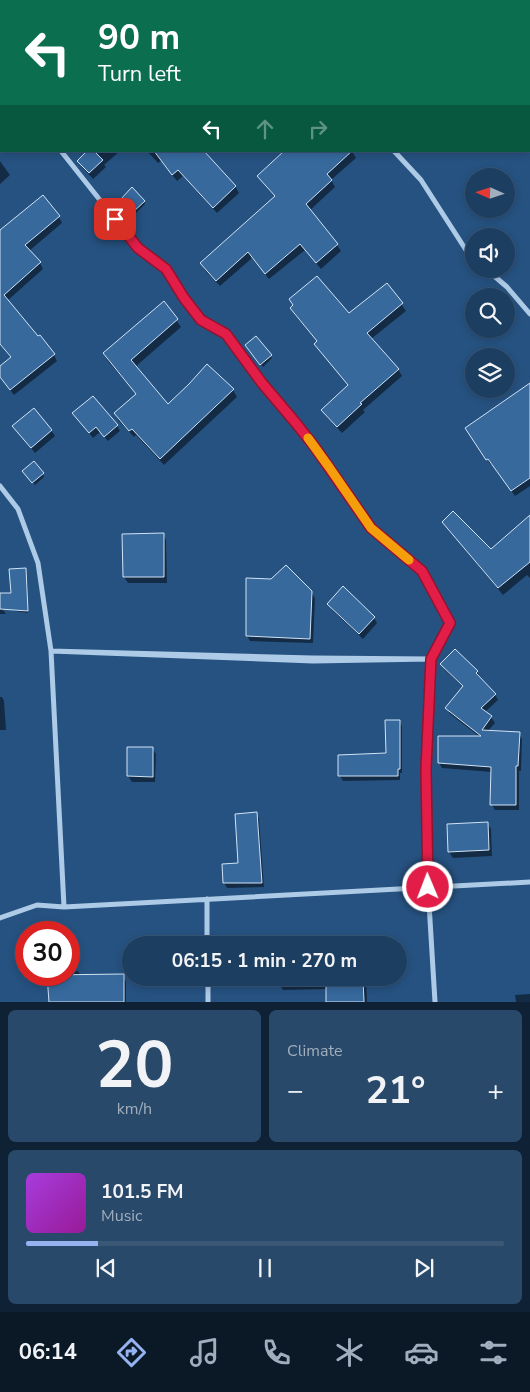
<!DOCTYPE html>
<meta charset="utf-8">
<style>
:root{--surface:#1c3e61;--page:#29496a;--text:#f1f3f6;--muted:#a0aebd;--line:#3a5776;--accent:#95b2f1}
body{margin:0;font-family:"Nunito Sans",sans-serif;background:var(--page);color:var(--text);height:100vh;display:flex;flex-direction:column;font-size:19px;white-space:nowrap}
*{box-sizing:border-box;margin:0}
p{font-size:16px;color:var(--muted)}
.icon{flex:none;width:28px;height:28px;fill:none;stroke:currentColor;stroke-width:2;stroke-linecap:round;stroke-linejoin:round}
.map{position:relative;height:1002px;overflow:hidden}
.side{display:flex;flex-direction:column;gap:8px;padding:8px;background:#0f2235;flex:1}
.side>*{flex:none}
.guide{position:absolute;left:0px;top:0px;width:530px;height:152px;box-shadow:0 2px 8px #0003,0 0 0 1px var(--line);background:#0b6e4f;color:#fff;overflow:hidden}
.needle{width:32px;rotate:273deg}
.buttons{position:absolute;left:465px;top:168px;display:grid;gap:10px}
.buttons a{display:grid;place-items:center;width:50px;height:50px;border-radius:50%;background:var(--surface);box-shadow:0 2px 8px #0003,0 0 0 1px var(--line);font-size:25px}
.speed{position:absolute;left:15px;top:921px;display:flex;gap:10px;font-size:25px;font-weight:700;text-align:center}
.speed>*{display:grid;place-content:center;width:65px;height:65px;border-radius:50%;background:var(--surface);box-shadow:0 2px 8px #0003,0 0 0 1px var(--line);line-height:1}
.speed .limit{border:8px solid #d22;background:#fff;color:#111}
.pin{position:absolute;display:grid;place-items:center;width:42px;height:42px;color:#fff;margin:-21px;border-radius:10px;box-shadow:0 2px 8px #0006}
.me{position:absolute;width:55px;margin:-28px;rotate:359deg;stroke-linejoin:round;filter:drop-shadow(0 0 4px #0008)}
.turn{display:flex;align-items:center;gap:18px;height:105px;padding:0 15px;font-size:22px}
.turn .icon{width:65px;height:65px;stroke-width:2.5}
.turn b{display:block;font-size:35px;line-height:42px}
.lanes{display:flex;align-items:center;height:48px;padding:0 15px;background:#0003;justify-content:center;gap:25px;direction:ltr}
.lanes .off{opacity:.35}
.big{font-size:38px;font-weight:700;line-height:1.1}
.side .card{flex:1;display:flex;flex-direction:column;justify-content:center;gap:8px;min-width:0;padding:0 18px;border-radius:8px;background:var(--page)}
.side .dial{align-items:center;gap:0}
.dial b{font-size:65px;line-height:1}
.song{display:flex;align-items:center;gap:15px}
.cover{width:60px;height:60px;border-radius:8px;background:linear-gradient(135deg,hsl(280 70% 55%),hsl(300 70% 35%))}
.played{height:5px;border-radius:2px;background:linear-gradient(90deg,var(--accent) 15%,var(--line) 15%)}
.keys{display:flex;justify-content:space-around;direction:ltr}
.heat{display:flex;justify-content:space-between;align-items:center;font-size:28px;direction:ltr}
.side .tiles{flex:1;display:grid;gap:8px;grid-template-columns:1fr 1fr}
.card:last-child{grid-column:span 2}
.trip{position:absolute;left:122px;top:936px;width:285px;height:50px;border-radius:25px;background:var(--surface);box-shadow:0 2px 8px #0003,0 0 0 1px var(--line);font-weight:700;line-height:50px;text-align:center}
.dock{display:flex;height:80px;justify-content:space-around;align-items:center;background:#0b1927;color:var(--muted)}
.dock .icon{width:35px;height:35px}
.dock .active{color:var(--accent)}
.dock b{font-size:22px;color:var(--text)}
.map>svg:first-child{display:block}
</style>
<div class="map">
<svg width="530" height="1002" viewBox="0 0 530 1002">
<rect width="100%" height="100%" fill="#265281"/>
<path fill="#0007" d="M28 0H89L88 1H29Z
M362 0H384L382 1H364Z
M457 0H504L503 1H456Z
M530 10V26L529 24V11Z
M529 91H530V120L529 121Z
M89 151H120L104 165 106 167 93 179 82 167 79 161Z
M147 151H206L208 155 207 156 235 186 239 193 217 213 183 176 177 181 161 161 158 163Z
M286 151H352L356 158 331 180 335 187 309 211 337 245 341 251 321 269 305 250 269 279 252 258 220 286 205 270 201 263 276 198 263 183 259 176Z
M0 161 10 175 0 184Z
M144 201 145 204 134 215 123 202Z
M59 217 62 223 29 251 40 263 43 269 7 301 54 355 57 361 14 395 0 377V368L12 359 0 344V232Z
M387 284 406 311 371 339 398 369 402 376 363 410 365 412 342 433 327 417 323 410 349 386 318 342 295 315 291 308 349 315Z
M164 303 181 327 135 367 168 405 207 366 233 390 237 397 164 465 136 435 134 437 119 421 115 414 137 395 108 361 104 354Z
M256 338 272 358 263 367 248 348Z
M530 384V486L515 496 492 464 491 465 470 434Z
M74 413 117 426 120 431 108 441 100 432 93 438Z
M14 426 51 430 55 436 35 453Z
M25 474H43L44 477 35 485Z
M444 522 491 550 530 523V578L527 575 503 595 448 529Z
M163 534 166 540 167 583H128L124 577 125 560Z
M25 569 27 572 28 613 15 611 13 609Z
M311 592 315 598 313 643 250 641 247 636Z
M329 604 374 618 377 623 363 639 332 610Z
M0 606 6 614H0Z
M442 664 477 672 480 677 479 678 495 694 498 700 485 712 491 717 495 723 487 732 519 734 522 739 521 771H519V810H495L492 805V772L442 768 439 763 480 737 450 714 447 708 463 687 445 670Z
M0 697H2L4 701 6 730H0Z
M399 721 402 726V773H400V780L343 781 340 776 387 754Z
M152 748 156 754 155 782H132L128 776Z
M256 813 259 818 264 887 227 888 224 883 240 864Z
M487 823 491 829 492 856 453 858 449 852Z
M78 971 81 976H123L126 982V1002H50L69 975V972Z
M279 978H366L367 1002H351L327 989 283 990 279 984Z
M530 994V1002H516L515 995Z"/>
<path fill="#37699d" stroke="#d1e3f5" d="M87 151H94L103 160 89 173 77 161Z
M154 151H204L236 186 213 208 178 170 172 175Z
M284 151H352L327 174 332 180 306 204 338 244 316 263 300 244 265 274 248 252 216 281 200 263 275 196 257 176Z
M132 187 145 201 132 213 120 200Z
M43 195 60 216 25 245 41 262 4 295 38 336 40 335 55 354 10 390 0 377V366L11 357 0 344V230Z
M317 276 349 313 387 283 403 303 367 333 399 369 360 403 362 404 337 427 321 410 348 385 314 344 317 341 290 308 293 305 289 299Z
M164 301 178 319 131 360 168 404 189 384 207 364 234 389 160 459 132 429 129 431 114 413 136 394 103 353Z
M256 336 272 355 260 365 245 345Z
M530 383V478L511 491 488 459 486 460 465 428Z
M93 396 118 425 104 437 96 427 89 433 72 413Z
M34 408 52 430 31 448 12 426Z
M34 461 44 473 32 483 22 471Z
M453 511 491 549 530 515V562L498 588 442 522Z
M164 533V577H123L122 534Z
M286 565 312 591 310 639 246 636V578L271 579Z
M26 568 28 611 0 609V593H11L9 569Z
M343 586 375 617 359 634 327 604Z
M455 649 478 671 476 673 496 694 481 708 492 716 482 730 520 732 518 766H516V805H490L491 767 438 763V736H481L445 708 463 686 440 664Z
M385 720H400V769H398V776H338V755L386 753Z
M127 747H153V777L127 776Z
M257 812 262 883H223L222 864 238 863 235 814Z
M488 822 489 850 448 852 447 824Z
M124 974V1002H49L47 975Z
M326 978H363L364 1002H326Z"/>
<g fill="none" stroke-linecap="round" stroke-linejoin="round">
<path stroke="#adcae6" stroke-width="5" d="M262 0 263 1
M134 1 135 0
M0 75 1 77
M61 151 138 248 165 269 184 298 201 320 226 334 262 383 295 422 314 446 371 528 422 571 450 623 431 659 428 704 426 769 428 887 435 1002
M394 151 421 180 466 250 474 257
M486 269 507 287 530 314
M0 486 18 509 38 563 51 651 64 907 530 882
M51 651 312 658 431 659 313 661Z
M207 899V945
M0 918 37 905 64 907
M208 978V1002"/>
</g>
<g fill="none" stroke-linecap="round" stroke-linejoin="round">
<defs>
<path id="route" d="M115 219 138 248 166 269 184 298 201 320 226 334 262 383 295 422 314 446 371 528 422 571 450 623 431 659 426 769 428 887"/>
</defs>
<use href="#route" stroke="#92132f" stroke-width="12"/>
<use href="#route" stroke="#e11d48" stroke-width="9"/>
<path stroke="#f59e0b" stroke-width="9" d="M308 438 329 467 371 528 409 560"/>
</g>
</svg>
<div class="buttons">
<a><svg class="needle" viewBox="-14 -14 28 28"><path d="M0-13l5 13h-10z" fill="#e53935"/><path d="M0 13l5-13h-10z" fill="#a0aebd"/></svg></a>
<a><svg class="icon" aria-label="sound" viewBox="0 0 24 24"><path d="M4 9h4l5-4v14l-5-4H4zM17 9q2 3 0 6"/></svg></a>
<a><svg class="icon" aria-label="search" viewBox="0 0 24 24"><circle cx="10" cy="10" r="6"/><path d="M15 15l6 6"/></svg></a>
<a><svg class="icon" aria-label="layers" viewBox="0 0 24 24"><path d="M12 4l9 5-9 5-9-5zM3 14l9 5 9-5"/></svg></a>
</div>
<div class="speed"><div class="limit">30</div></div>
<div class="pin" style="left:115px;top:219px;background:#d93025"><svg class="icon" aria-label="arrive" viewBox="0 0 24 24"><path d="M6 21V4h12l-3 4 3 4H6"/></svg></div>
<svg class="me" style="left:428px;top:887px" viewBox="-20 -20 40 40"><circle r="17" fill="#e11d48" stroke="#fff" stroke-width="3"/><path d="M0-11L8 9 0 5-8 9z" fill="#fff"/></svg>
<div class="trip">06:15 · 1 min · 270 m</div>
<div class="guide">
<div class="turn"><svg class="icon" aria-label="left" viewBox="0 0 24 24"><path d="M17 20v-9H6M10 6l-5 5 5 5"/></svg><div><b>90 m</b>Turn left</div></div>
<div class="lanes"><svg class="icon" aria-label="left" viewBox="0 0 24 24"><path d="M17 20v-9H6M10 6l-5 5 5 5"/></svg><svg class="icon off" aria-label="ahead" viewBox="0 0 24 24"><path d="M12 20V5M6 11l6-6 6 6"/></svg><svg class="icon off" aria-label="right" viewBox="0 0 24 24"><path d="M7 20v-9h11M14 6l5 5-5 5"/></svg></div>
</div>
</div>
<section class="side">
<div class="tiles">
<div class="card dial"><b>20</b><p>km/h</p></div>
<div class="card"><p>Climate</p>
<div class="heat"><a>−</a><b class="big">21°</b><a>+</a></div>
</div>
<div class="card">
<div class="song"><i class="cover"></i><div><b>101.5 FM</b><p>Music</p></div></div>
<div class="played"></div>
<div class="keys"><svg class="icon" aria-label="previous" viewBox="0 0 24 24"><path d="M18 5L8 12l10 7zM5 5v14"/></svg><svg class="icon" aria-label="pause" viewBox="0 0 24 24"><path d="M8 5v14M16 5v14"/></svg><svg class="icon" aria-label="next" viewBox="0 0 24 24"><path d="M6 5l10 7-10 7zM19 5v14"/></svg></div>
</div>
</div>
</section>
<nav class="dock">
<b>06:14</b>
<svg class="icon active" aria-label="directions" viewBox="0 0 24 24"><path d="M12 3l9 9-9 9-9-9zM9 14v-3h6M13 9l2 2-2 2"/></svg>
<svg class="icon" aria-label="music" viewBox="0 0 24 24"><path d="M9 18V5l10-2v13"/><circle cx="6" cy="18" r="3"/><circle cx="16" cy="16" r="3"/></svg>
<svg class="icon" aria-label="phone" viewBox="0 0 24 24"><path d="M5 4h4l2 5-3 2q2 4 5 5l2-3 5 2v4C11 20 4 13 5 4z"/></svg>
<svg class="icon" aria-label="climate" viewBox="0 0 24 24"><path d="M12 3v18M4 7l16 10M4 17L20 7"/></svg>
<svg class="icon" aria-label="car" viewBox="0 0 24 24"><path d="M5 17H2v-5l4-1 3-4h7l3 4 3 1v5h-3M9 17h6M6 11h13"/><circle cx="7" cy="17" r="2"/><circle cx="17" cy="17" r="2"/></svg>
<svg class="icon" aria-label="filters" viewBox="0 0 24 24"><path d="M4 7h16M4 17h16"/><circle cx="9" cy="7" r="2"/><circle cx="15" cy="17" r="2"/></svg>
</nav>
